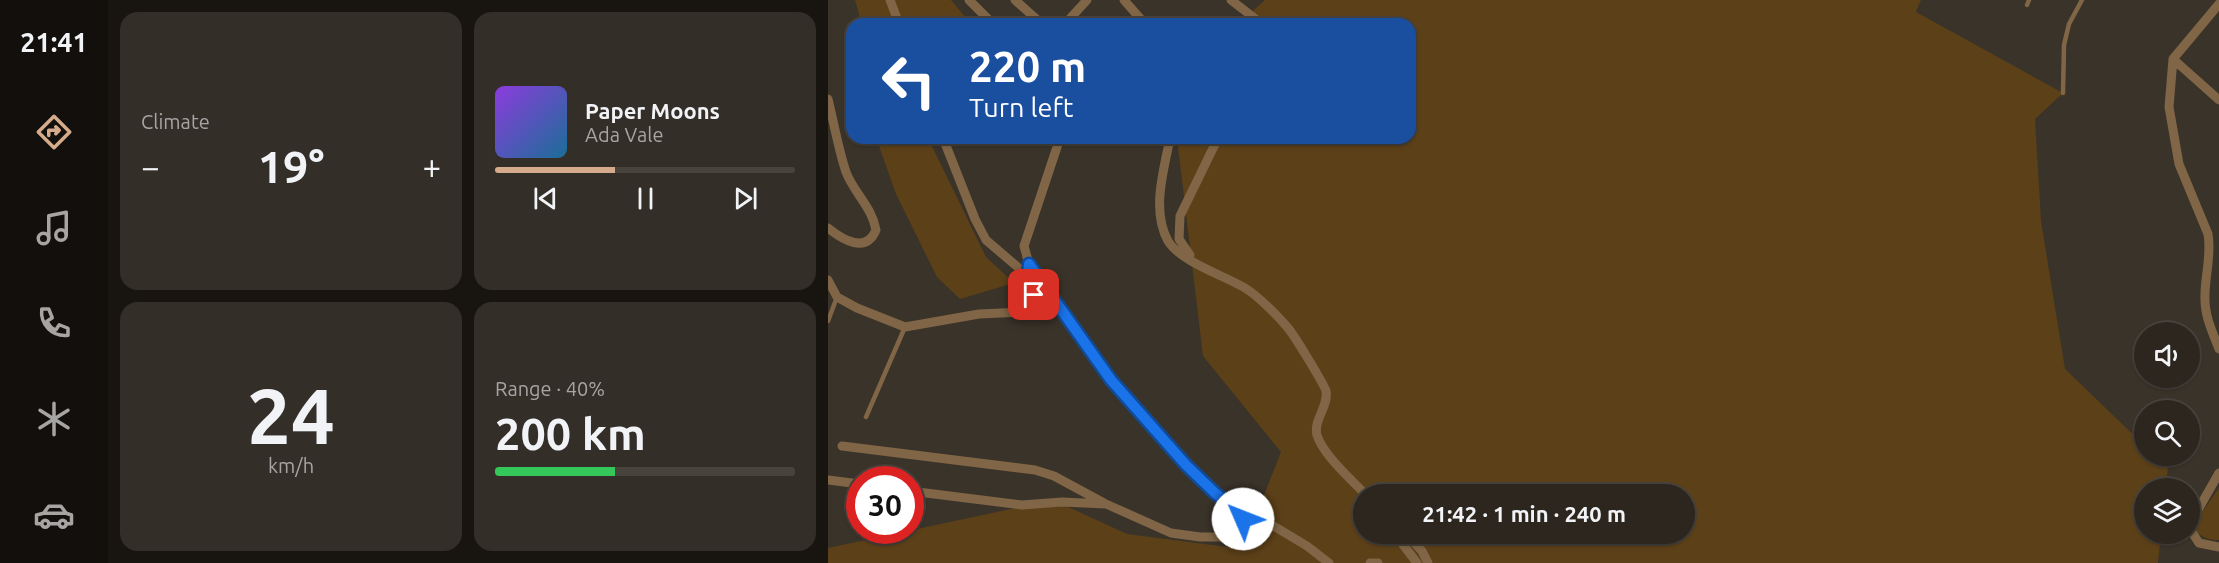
<!DOCTYPE html>
<meta charset="utf-8">
<style>
:root{--surface:#2c261f;--page:#342e28;--text:#f1f3f6;--muted:#a6a5a4;--line:#48433d;--accent:#d6ab8b}
body{margin:0;font-family:Ubuntu,sans-serif;background:var(--page);color:var(--text);height:100vh;display:flex;flex-direction:column;font-size:22px;white-space:nowrap}
*{box-sizing:border-box;margin:0}
p{font-size:20px;color:var(--muted)}
.icon{flex:none;width:33px;height:33px;fill:none;stroke:currentColor;stroke-width:2;stroke-linecap:round;stroke-linejoin:round}
.map{position:relative;flex:1;overflow:hidden}
.side{display:flex;flex-direction:column;gap:12px;padding:12px;background:#181511;width:720px}
.side>*{flex:none}
.banner{position:absolute;left:18px;top:18px;width:570px;height:126px;border-radius:18px;box-shadow:0 2px 4px #0004,0 0 0 2px var(--line);background:#1a4fa0;color:#fff;overflow:hidden}
.fabs{position:absolute;left:1306px;top:322px;display:grid;gap:12px}
.fabs a{display:grid;place-items:center;width:66px;height:66px;border-radius:50%;background:var(--surface);box-shadow:0 2px 4px #0004,0 0 0 2px var(--line);font-size:30px}
.speed{position:absolute;left:18px;top:466px;display:flex;gap:12px;font-size:30px;font-weight:700;text-align:center}
.speed>*{display:grid;place-content:center;width:78px;height:78px;border-radius:50%;background:var(--surface);box-shadow:0 2px 4px #0004,0 0 0 2px var(--line);line-height:1}
.speed .limit{border:9px solid #d22;background:#fff;color:#111}
.pin{position:absolute;display:grid;place-items:center;width:51px;height:51px;color:#fff;margin:-26px;border-radius:12px;box-shadow:0 3px 9px #0006}
.me{position:absolute;width:66px;margin:-33px;rotate:314deg;stroke-linejoin:round;filter:drop-shadow(0 0 4px #0008)}
.turn{display:flex;align-items:center;gap:21px;height:126px;padding:0 24px;font-size:27px}
.turn .icon{width:78px;height:78px;stroke-width:2.5}
.turn b{display:block;font-size:42px;line-height:51px}
.big{font-size:45px;font-weight:700;line-height:1.1}
.side .widget{flex:1;display:flex;flex-direction:column;justify-content:center;gap:9px;min-width:0;padding:0 21px;border-radius:18px;background:var(--page)}
.side .dial{align-items:center;gap:0}
.dial b{font-size:78px;line-height:1}
.song{display:flex;align-items:center;gap:18px}
.cover{width:72px;height:72px;border-radius:9px;background:linear-gradient(135deg,hsl(270 70% 55%),hsl(200 70% 35%))}
.played{height:6px;border-radius:3px;background:linear-gradient(90deg,var(--accent) 40%,var(--line) 40%)}
.keys{display:flex;justify-content:space-around;direction:ltr}
.heat{display:flex;justify-content:space-between;align-items:center;font-size:33px;direction:ltr}
.charge{height:9px;border-radius:4px;background:linear-gradient(90deg,#34c759 40%,var(--line) 0)}
.side .tiles{flex:1;display:grid;gap:12px;grid-template-columns:repeat(2,1fr)}
.trip{position:absolute;left:525px;top:484px;width:342px;height:60px;border-radius:30px;background:var(--surface);box-shadow:0 2px 4px #0004,0 0 0 2px var(--line);font-weight:700;line-height:60px;text-align:center}
main{display:flex;flex:1;min-height:0}
.tabs{display:flex;flex-direction:column;width:108px;justify-content:space-around;align-items:center;background:#120f0c;color:var(--muted)}
.tabs .icon{width:42px;height:42px}
.tabs .on{color:var(--accent)}
.tabs b{font-size:27px;color:var(--text)}
.map>svg:first-child{display:block}
</style>
<main>
<nav class="tabs">
<b>21:41</b>
<svg class="icon on" aria-label="directions" viewBox="0 0 24 24"><path d="M12 3l9 9-9 9-9-9zM9 14v-3h6M13 9l2 2-2 2"/></svg>
<svg class="icon" aria-label="music" viewBox="0 0 24 24"><path d="M9 18V5l10-2v13"/><circle cx="6" cy="18" r="3"/><circle cx="16" cy="16" r="3"/></svg>
<svg class="icon" aria-label="phone" viewBox="0 0 24 24"><path d="M5 4h4l2 5-3 2q2 4 5 5l2-3 5 2v4C11 20 4 13 5 4z"/></svg>
<svg class="icon" aria-label="climate" viewBox="0 0 24 24"><path d="M12 3v18M4 7l16 10M4 17L20 7"/></svg>
<svg class="icon" aria-label="car" viewBox="0 0 24 24"><path d="M5 17H2v-5l4-1 3-4h7l3 4 3 1v5h-3M9 17h6M6 11h13"/><circle cx="7" cy="17" r="2"/><circle cx="17" cy="17" r="2"/></svg>
</nav>
<section class="side">
<div class="tiles">
<div class="widget"><p>Climate</p>
<div class="heat"><a>−</a><b class="big">19°</b><a>+</a></div>
</div>
<div class="widget">
<div class="song"><i class="cover"></i><div><b>Paper Moons</b><p>Ada Vale</p></div></div>
<div class="played"></div>
<div class="keys"><svg class="icon" aria-label="previous" viewBox="0 0 24 24"><path d="M18 5L8 12l10 7zM5 5v14"/></svg><svg class="icon" aria-label="pause" viewBox="0 0 24 24"><path d="M8 5v14M16 5v14"/></svg><svg class="icon" aria-label="next" viewBox="0 0 24 24"><path d="M6 5l10 7-10 7zM19 5v14"/></svg></div>
</div>
<div class="widget dial"><b>24</b><p>km/h</p></div>
<div class="widget"><p>Range · 40%</p><b class="big">200 km</b><div class="charge"></div></div>
</div>
</section>
<div class="map">
<svg width="1391" height="563" viewBox="0 0 1391 563">
<rect width="100%" height="100%" fill="#3a3329"/>
<path fill="#5c4018" fill-rule="evenodd" d="M27 0H123L143 24H34Z
M437 0H1093L1088 12 1235 93 1207 119 1213 221 1237 369 1317 446V456H1328L1340 468 1337 489H1317V534H1333L1330 563H0V548L225 500 299 534 415 549 453 452 375 356 349 138H582V24H410ZM536 495H856V534H536Z
M40 138H100L158 257 186 283 132 299 109 277 68 194 50 143Z
M1391 488V540C1380 540 1375 538 1367 530L1370 518Z"/>
<g fill="none" stroke-linecap="round" stroke-linejoin="round">
<path stroke="#806646" stroke-width="4.5" d="M1199 5 1201 0
M1235 93 1236 45 1241 24 1254 0
M0 321 9 297
M38 417 77 327"/>
<path stroke="#806646" stroke-width="9" d="M62 0 71 24
M141 0 165 24
M187 0 214 24
M296 0 317 24
M403 0 434 24
M1391 4 1345 59 1341 107 1351 164 1380 234C1384 257 1376 277 1377 300 1377 317 1385 333 1391 349
M237 24 259 0
M1345 59 1391 100
M0 99C6 123 10 148 18 172 26 193 44 207 48 230 38 254 15 240 0 228
M115 138 147 219 158 240 200 276
M342 138C336 170 323 210 340 241 353 262 395 275 417 288 430 296 450 316 460 328 466 335 496 384 498 391 501 406 485 420 489 435 495 455 523 479 538 495
M362 255 351 239 352 216 390 138
M201 264 283 380 358 464 387 493 415 515 444 525 479 546 501 563
M0 280 9 297 29 308 77 327 151 314 194 312 206 295 200 276 201 264 196 246 232 138
M14 446 207 470 226 476 276 503
M0 480 32 484
M82 491 194 505 234 502 278 504 343 533 372 537H397L414 522 415 515
M1362 528 1363 522 1391 473
M1362 529 1371 543 1391 547
M567 534 589 563
M578 534 594 551 600 563
M542 563H550"/>
</g>
<g fill="none" stroke-linecap="round" stroke-linejoin="round">
<defs>
<path id="route" d="M206 295 200 276 201 264 283 380 358 465 387 493 415 515V519"/>
</defs>
<use href="#route" stroke="#114b97" stroke-width="15"/>
<use href="#route" stroke="#1a73e8" stroke-width="10"/>
</g>
</svg>
<div class="fabs">
<a><svg class="icon" aria-label="sound" viewBox="0 0 24 24"><path d="M4 9h4l5-4v14l-5-4H4zM17 9q2 3 0 6"/></svg></a>
<a><svg class="icon" aria-label="search" viewBox="0 0 24 24"><circle cx="10" cy="10" r="6"/><path d="M15 15l6 6"/></svg></a>
<a><svg class="icon" aria-label="layers" viewBox="0 0 24 24"><path d="M12 4l9 5-9 5-9-5zM3 14l9 5 9-5"/></svg></a>
</div>
<div class="speed"><div class="limit">30</div></div>
<div class="pin" style="left:206px;top:295px;background:#d93025"><svg class="icon" aria-label="arrive" viewBox="0 0 24 24"><path d="M6 21V4h12l-3 4 3 4H6"/></svg></div>
<svg class="me" style="left:415px;top:519px" viewBox="-20 -20 40 40"><circle r="19" fill="#fff"/><path d="M0-13L10 11 0 6-10 11z" fill="#1a73e8"/></svg>
<div class="trip">21:42 · 1 min · 240 m</div>
<div class="banner">
<div class="turn"><svg class="icon" aria-label="left" viewBox="0 0 24 24"><path d="M17 20v-9H6M10 6l-5 5 5 5"/></svg><div><b>220 m</b>Turn left</div></div>
</div>
</div>
</main>
